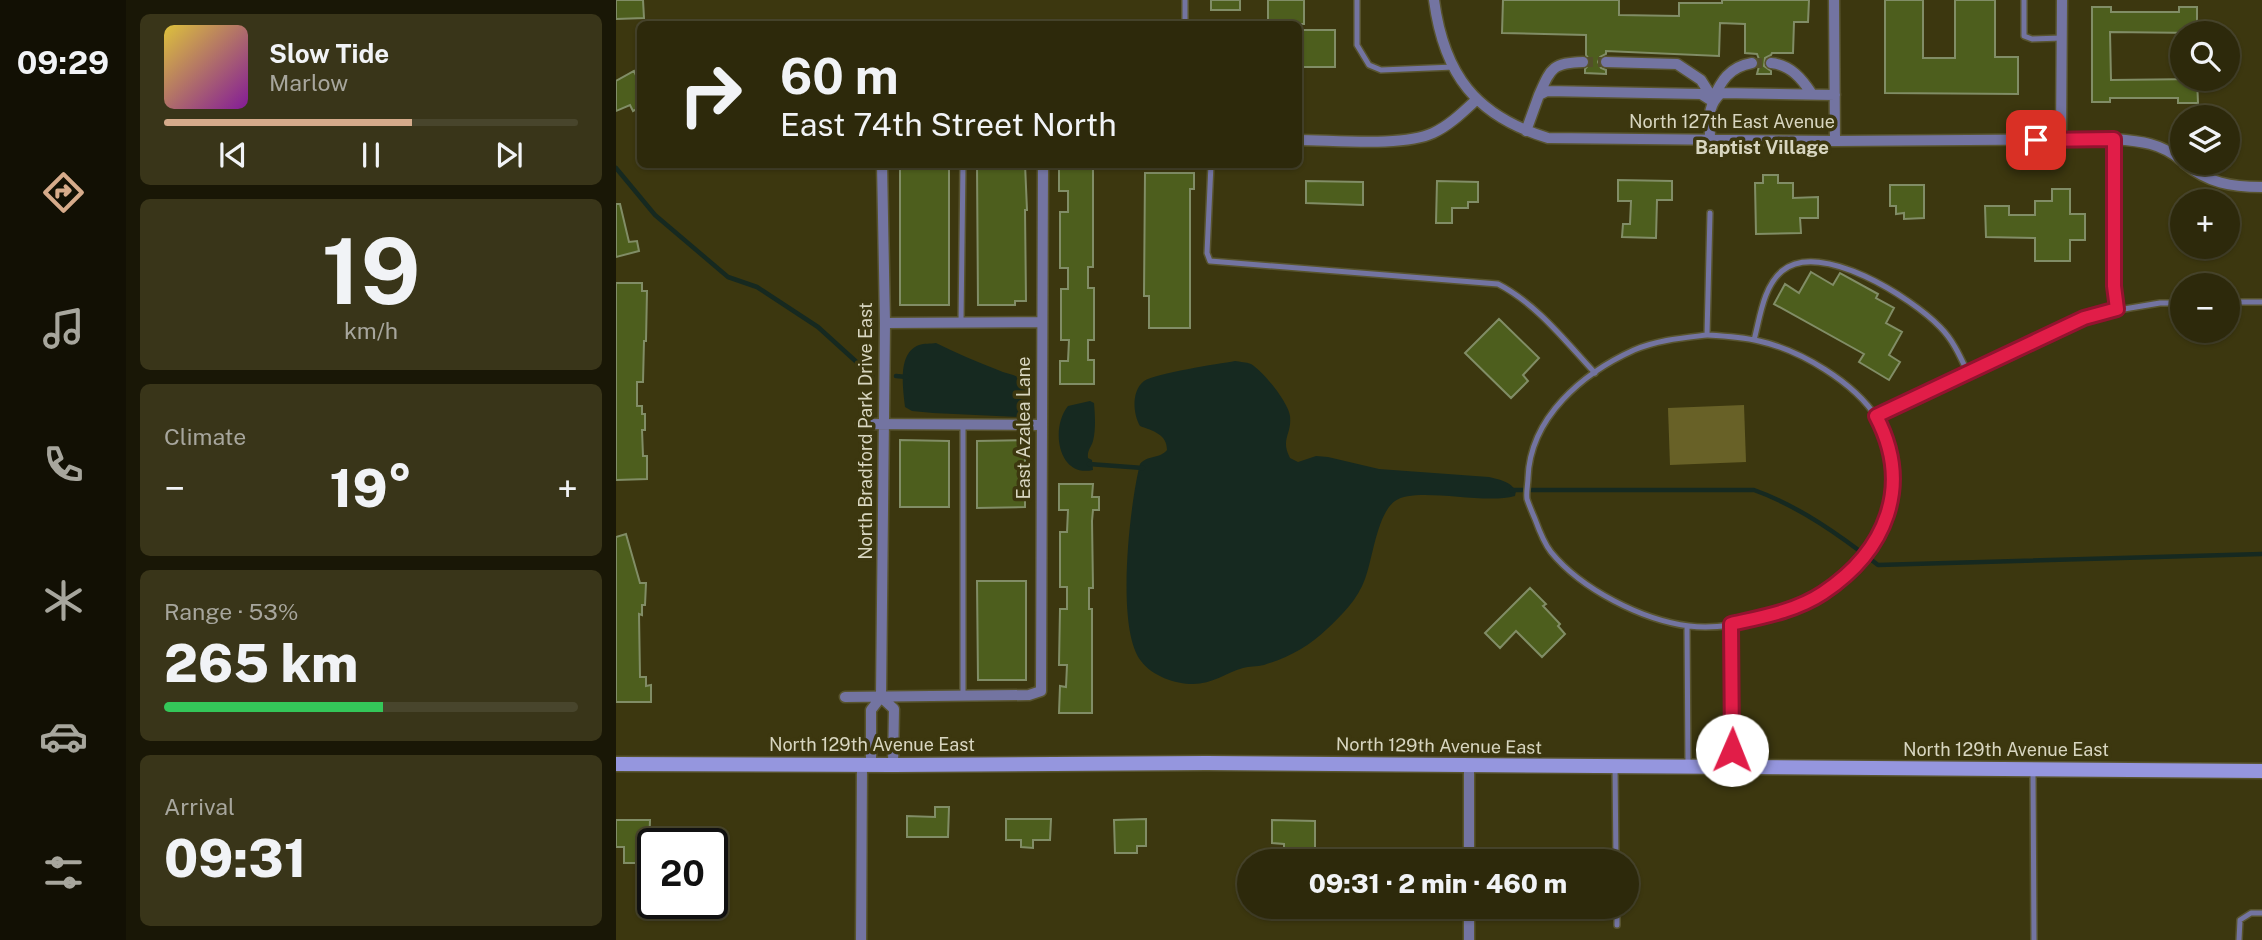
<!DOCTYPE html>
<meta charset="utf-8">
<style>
:root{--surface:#2d290b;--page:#393519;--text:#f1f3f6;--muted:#a7a69d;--line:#48452c;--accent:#d6ab8b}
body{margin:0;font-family:"Public Sans",sans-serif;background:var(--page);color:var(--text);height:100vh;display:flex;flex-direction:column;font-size:26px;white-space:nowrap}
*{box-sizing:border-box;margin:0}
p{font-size:23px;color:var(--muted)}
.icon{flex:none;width:38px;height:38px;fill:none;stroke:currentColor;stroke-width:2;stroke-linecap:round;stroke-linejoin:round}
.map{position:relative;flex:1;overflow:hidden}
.panel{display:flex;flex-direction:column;gap:14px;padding:14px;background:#191706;width:490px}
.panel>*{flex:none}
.top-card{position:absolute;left:21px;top:21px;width:665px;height:147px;border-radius:10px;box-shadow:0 2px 5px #0004,0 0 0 2px var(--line);background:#2d290b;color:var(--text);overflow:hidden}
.controls{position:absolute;left:1554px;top:21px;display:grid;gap:14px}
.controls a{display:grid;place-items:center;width:70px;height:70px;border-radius:50%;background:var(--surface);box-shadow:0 2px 5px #0004,0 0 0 2px var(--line);font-size:35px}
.speed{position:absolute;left:21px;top:828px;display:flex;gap:14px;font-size:35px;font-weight:700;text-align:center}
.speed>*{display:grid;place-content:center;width:91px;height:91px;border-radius:50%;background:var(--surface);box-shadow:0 2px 5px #0004,0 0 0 2px var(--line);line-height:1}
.speed .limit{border:4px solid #111;border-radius:10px;background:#fff;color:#111}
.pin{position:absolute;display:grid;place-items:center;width:60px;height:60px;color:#fff;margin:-30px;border-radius:14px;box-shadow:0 4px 10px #0006}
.me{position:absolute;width:77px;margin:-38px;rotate:1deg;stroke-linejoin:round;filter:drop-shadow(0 0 5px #0008)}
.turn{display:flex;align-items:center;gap:24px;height:147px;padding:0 28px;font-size:32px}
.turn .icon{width:91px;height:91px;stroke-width:2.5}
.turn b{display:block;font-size:49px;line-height:60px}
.big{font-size:52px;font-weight:800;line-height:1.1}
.panel .widget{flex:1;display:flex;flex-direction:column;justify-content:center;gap:10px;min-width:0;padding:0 24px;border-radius:10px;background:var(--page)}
.panel .dial{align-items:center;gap:0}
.dial b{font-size:91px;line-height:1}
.song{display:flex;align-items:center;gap:21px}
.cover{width:84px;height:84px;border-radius:10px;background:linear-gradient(135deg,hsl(50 70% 55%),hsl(290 70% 35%))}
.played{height:7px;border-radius:4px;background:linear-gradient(90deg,var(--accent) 60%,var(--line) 60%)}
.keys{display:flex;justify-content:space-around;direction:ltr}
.heat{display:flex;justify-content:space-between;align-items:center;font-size:38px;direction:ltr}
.charge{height:10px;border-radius:5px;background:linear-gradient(90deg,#34c759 53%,var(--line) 0)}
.trip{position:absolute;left:621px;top:849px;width:402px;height:70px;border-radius:35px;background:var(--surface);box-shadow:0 2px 5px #0004,0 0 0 2px var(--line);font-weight:800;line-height:70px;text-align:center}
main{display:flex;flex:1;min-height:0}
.dock{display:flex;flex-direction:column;width:126px;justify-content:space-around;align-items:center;background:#121004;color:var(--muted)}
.dock .icon{width:49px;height:49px}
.dock .on{color:var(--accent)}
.dock b{font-size:32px;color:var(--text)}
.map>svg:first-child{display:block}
</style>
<main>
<nav class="dock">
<b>09:29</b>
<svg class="icon on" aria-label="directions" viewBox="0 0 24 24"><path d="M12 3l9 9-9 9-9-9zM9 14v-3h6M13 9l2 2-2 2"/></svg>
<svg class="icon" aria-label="music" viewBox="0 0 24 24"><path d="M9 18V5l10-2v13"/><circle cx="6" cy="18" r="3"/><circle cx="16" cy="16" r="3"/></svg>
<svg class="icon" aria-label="phone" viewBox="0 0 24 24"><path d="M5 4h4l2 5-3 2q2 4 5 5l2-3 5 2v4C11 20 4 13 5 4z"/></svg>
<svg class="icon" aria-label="climate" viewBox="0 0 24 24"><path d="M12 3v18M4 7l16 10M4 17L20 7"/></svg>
<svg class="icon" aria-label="car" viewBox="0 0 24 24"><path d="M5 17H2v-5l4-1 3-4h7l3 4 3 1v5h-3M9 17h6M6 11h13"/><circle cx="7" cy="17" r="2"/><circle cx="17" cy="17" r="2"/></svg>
<svg class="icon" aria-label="filters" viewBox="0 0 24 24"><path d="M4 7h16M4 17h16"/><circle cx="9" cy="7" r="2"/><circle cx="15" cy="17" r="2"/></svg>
</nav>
<section class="panel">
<div class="widget">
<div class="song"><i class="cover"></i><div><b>Slow Tide</b><p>Marlow</p></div></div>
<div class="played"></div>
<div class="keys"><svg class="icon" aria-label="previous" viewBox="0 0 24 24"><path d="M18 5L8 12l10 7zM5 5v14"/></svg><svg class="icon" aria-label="pause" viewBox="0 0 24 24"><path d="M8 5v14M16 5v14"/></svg><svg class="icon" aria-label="next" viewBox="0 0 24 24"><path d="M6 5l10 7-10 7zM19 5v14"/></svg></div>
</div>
<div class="widget dial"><b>19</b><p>km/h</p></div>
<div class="widget"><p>Climate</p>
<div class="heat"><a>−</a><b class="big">19°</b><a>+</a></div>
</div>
<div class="widget"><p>Range · 53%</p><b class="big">265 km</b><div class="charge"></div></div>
<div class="widget"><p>Arrival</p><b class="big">09:31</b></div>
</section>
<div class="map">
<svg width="1646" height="940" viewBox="0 0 1646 940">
<rect width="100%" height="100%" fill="#3c370f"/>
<path fill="#686127" d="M1128 405 1130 462 1054 465 1052 408Z"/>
<path fill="#162920" d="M320 343C340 353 361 362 382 370 390 374 401 374 407 381 416 391 411 408 404 417L317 413 296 411 289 407C287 388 281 353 303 345 308 343 315 344 320 343Z
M619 361C624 362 630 362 635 364 648 372 672 402 674 416 676 435 664 439 674 458L682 462 700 456 712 457 763 469 873 477C884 480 894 481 900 491L899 496C867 505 800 486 779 501 761 514 757 558 749 579 742 599 726 615 711 629 694 646 671 658 648 665 641 667 633 666 627 668 610 673 596 684 577 684 559 684 536 676 525 661 499 628 514 503 524 464 531 455 544 459 551 450 551 434 537 431 524 426 517 414 515 391 528 381 540 373 602 364 619 361Z
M474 401 478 403C479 415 480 429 477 441 475 448 471 450 472 458L476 460 477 470C442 478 434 428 452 406Z"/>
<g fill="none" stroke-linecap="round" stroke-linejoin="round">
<path stroke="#162920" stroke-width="4.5" d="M0 168 39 215 112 277 141 287 202 327 256 376
M280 376 291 377
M473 464 527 468
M895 490H1138C1183 506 1225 536 1262 565L1646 554"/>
</g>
<path fill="#4d5e1d" stroke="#818d66" stroke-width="2" d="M0 0H27L28 18 0 19Z
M595 0H624V10H595Z
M652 0H688V24H652Z
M887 0H1003V15L1063 16V3H1106V0H1193L1192 22H1178L1177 53H1156L1155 55 1149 58 1148 66 1155 71V74H1141L1144 62 1141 54 1129 53V24L1104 23 1103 56 990 51V54L984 57 982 62 985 68 990 70V74L969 73V69L975 62 970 55V35L886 33Z
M1269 0H1307V58H1339V0H1379V57H1402V94L1269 93Z
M1476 7H1495V12H1563V7H1581V33L1494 32 1495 80 1581 79 1582 103H1562V98H1494V102H1476Z
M682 30H719V67H682Z
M18 71 24 84V107L17 111 14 105 0 111V81Z
M284 164H333V305H284Z
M409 164 411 210H409L410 301H399V305H362L361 165Z
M443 164H477V267H472V288H478V340H472V360H478V384H444V361H452L453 340H445V289H452V268H444V212H452V191H443Z
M529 173H578V189H574V328H533V296H528Z
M1147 175H1162V183H1177V198L1202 197V218H1184L1185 233 1140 234 1139 183H1147Z
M1002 180 1056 181V200H1041L1040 238 1006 237 1007 224H1014L1015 201H1002Z
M690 181 747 182V205L690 203Z
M821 181 862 182V202H852V208H836V223H820Z
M1274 185H1308V218L1288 219V213L1280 214V206H1274Z
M1436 189H1454V214H1469V240H1454V261H1419V238L1370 237 1369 206H1393V215H1419V201H1436Z
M0 204H4L13 242 21 241 23 251 0 257Z
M1195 272 1217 285 1224 273 1262 294 1260 298 1278 308 1270 323 1286 332 1273 355 1284 362 1273 380 1243 362 1248 354 1158 304 1169 284 1183 293Z
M0 283H26V291H31L30 341H28L27 382H21V406H26V414H29V430H26L27 456H31V479L0 480Z
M883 319 923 358 907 375 912 381 895 398 849 353Z
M284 440 333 441V507H284Z
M409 440V507L361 508V441Z
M443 484H477L476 497H483V510H477L476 521 477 588H473V609H476V713H443L444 686 450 687 451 665H443L444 609H451V587H444V532H451L452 510H443Z
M10 534 24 583H30L29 605H26V615L23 614 24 677H30V686L35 685V702H0V537Z
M361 581H410V680H362Z
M914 588 930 604 927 606 944 624 942 626 949 634 926 657 900 631 884 648 869 633Z
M319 807H333L332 837H291V816L319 817Z
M390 819H435L434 840H417V848L405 847V840H390Z
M530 819V846H521V853H499L498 820Z
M0 820H34L33 847H26V863H8V847H0Z
M656 820 699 821V848H692V860H668V844L656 843Z"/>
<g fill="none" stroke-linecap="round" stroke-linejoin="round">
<path stroke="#534f2a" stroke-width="10" stroke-dasharray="10 5" stroke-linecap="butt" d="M967 62H990
M1136 63H1155"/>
<defs>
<path id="lane" d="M569 0V24
M741 0V45L753 65 765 70 838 67
M1408 0V36L1416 39 1445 38
M1498 139V286L1501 309
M595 164 591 253 594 261 882 284C921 304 950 342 979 373
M1612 302H1646
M345 322 347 164
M1091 335C1108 336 1126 337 1143 341 1184 350 1238 382 1261 418 1276 440 1280 473 1275 499 1269 531 1251 558 1226 578 1219 583 1212 590 1205 594 1170 615 1113 631 1073 626 1026 620 965 589 935 552 928 543 923 530 919 519 916 512 913 505 911 499 910 492 912 484 912 478 914 417 967 373 1018 350 1042 340 1066 338 1091 335Z
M1091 335 1094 213
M1138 340C1144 318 1147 287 1166 271 1204 239 1296 298 1324 327 1337 340 1344 356 1352 373
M1260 416 1478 314 1544 303H1566
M347 425V694
M1115 624V764
M1071 626 1072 766
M999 767 1000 861
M1417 772 1418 940
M1001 906V925
M1623 940 1624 920 1635 913H1646"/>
<path id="street" d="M818 0C828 75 860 116 932 138L1219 141 1498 139C1524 141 1546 143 1566 161
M1218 0 1219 141
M990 62 1061 64 1085 80 1097 99
M1155 63C1175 65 1186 79 1196 94
M923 95C935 68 936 63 967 62
M910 131 923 95 931 91 1085 94 1096 101C1105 81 1113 67 1136 63
M1094 139C1094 120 1090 107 1105 93L1219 95
M1445 139 1446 0
M682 140C718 140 787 147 817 133 834 125 847 112 860 100
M1568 163C1592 183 1615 187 1646 187
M269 323 426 322
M245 424 425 425
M229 697 413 695 425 691 427 164
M265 697 278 709 277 765
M255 765V710L265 697 269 323 266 164
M853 861V765
M245 940 246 765
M853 940V906"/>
<path id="secondary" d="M0 764 277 765 590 763 1646 771"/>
</defs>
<use href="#lane" stroke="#58542f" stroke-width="8"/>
<use href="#street" stroke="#58542f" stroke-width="13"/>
<use href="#secondary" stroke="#58542f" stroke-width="17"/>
<use href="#lane" stroke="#7374a1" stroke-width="5"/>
<use href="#street" stroke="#7374a1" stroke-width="10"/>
<use href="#secondary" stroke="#9596de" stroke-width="14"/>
</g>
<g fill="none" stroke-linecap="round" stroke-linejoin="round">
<defs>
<path id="route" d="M1116 750 1115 624C1146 617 1180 611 1207 593 1270 551 1297 486 1260 416L1468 318 1501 309 1498 286V139L1420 140"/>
</defs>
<use href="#route" stroke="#92132f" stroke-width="18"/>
<use href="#route" stroke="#e11d48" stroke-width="12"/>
</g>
<g text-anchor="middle" stroke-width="7" stroke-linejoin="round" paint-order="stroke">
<g font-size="18" fill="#d8d6c0" stroke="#3c370f">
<text x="1116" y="128">North 127th East Avenue</text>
<text transform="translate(408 428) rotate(-90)" y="6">East Azalea Lane</text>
<text transform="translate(250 431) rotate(-90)" y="6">North Bradford Park Drive East</text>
<text x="256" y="751">North 129th Avenue East</text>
<text transform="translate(823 746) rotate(1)" y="6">North 129th Avenue East</text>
<text x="1390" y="756">North 129th Avenue East</text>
</g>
<g font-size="19" font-weight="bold" fill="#d8d6c0" stroke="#3c370f">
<text x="1146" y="154">Baptist Village</text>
</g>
</g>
</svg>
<div class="controls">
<a><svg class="icon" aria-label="search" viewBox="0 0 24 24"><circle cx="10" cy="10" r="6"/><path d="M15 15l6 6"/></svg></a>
<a><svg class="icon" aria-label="layers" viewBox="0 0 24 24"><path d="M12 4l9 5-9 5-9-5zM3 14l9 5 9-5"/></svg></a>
<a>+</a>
<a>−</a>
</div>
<div class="speed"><div class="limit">20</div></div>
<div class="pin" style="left:1420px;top:140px;background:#d93025"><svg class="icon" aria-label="arrive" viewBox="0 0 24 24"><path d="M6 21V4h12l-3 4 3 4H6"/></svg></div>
<svg class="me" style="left:1116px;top:750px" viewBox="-20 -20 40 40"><circle r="19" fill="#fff"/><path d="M0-13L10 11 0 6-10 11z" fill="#e11d48"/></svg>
<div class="trip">09:31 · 2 min · 460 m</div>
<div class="top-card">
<div class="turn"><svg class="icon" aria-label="right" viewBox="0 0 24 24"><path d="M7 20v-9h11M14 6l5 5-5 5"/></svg><div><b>60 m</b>East 74th Street North</div></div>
</div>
</div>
</main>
